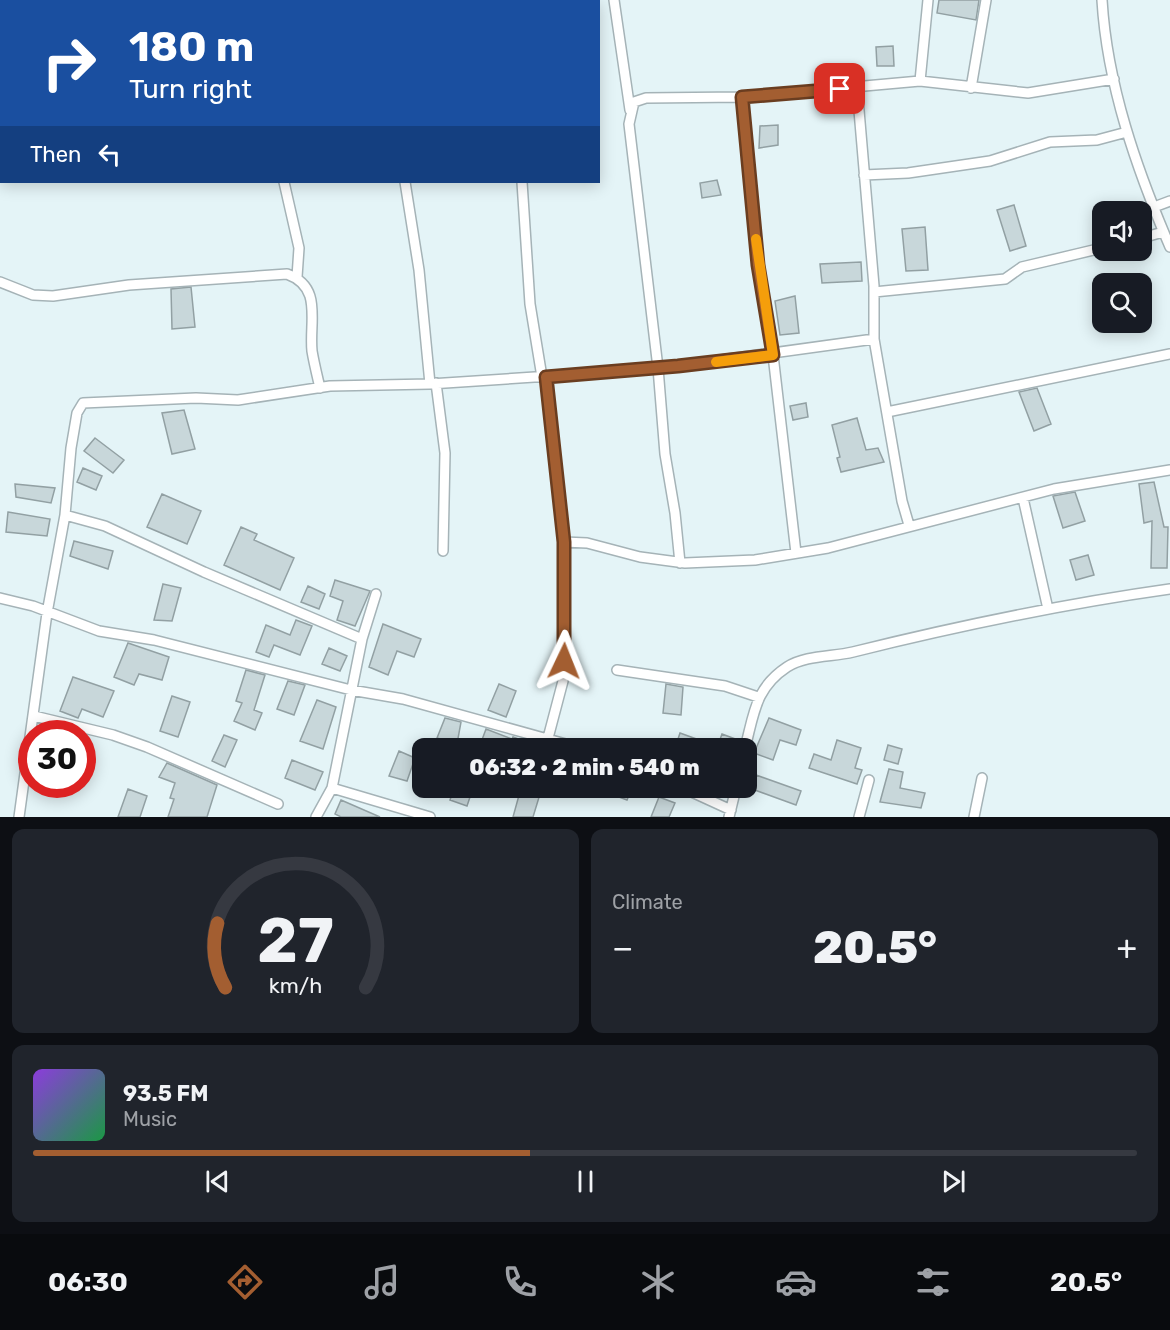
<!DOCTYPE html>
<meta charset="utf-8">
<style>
:root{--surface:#171b24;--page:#20242c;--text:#f1f3f6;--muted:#9ea1a6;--line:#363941;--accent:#a35e31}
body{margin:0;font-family:Rubik,sans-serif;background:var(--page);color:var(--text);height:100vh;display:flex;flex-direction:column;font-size:22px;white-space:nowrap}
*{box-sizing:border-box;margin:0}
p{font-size:20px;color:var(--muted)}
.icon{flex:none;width:33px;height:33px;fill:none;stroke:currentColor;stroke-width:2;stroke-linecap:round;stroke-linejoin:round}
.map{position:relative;height:817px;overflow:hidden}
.side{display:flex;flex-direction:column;gap:12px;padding:12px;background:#0d0f14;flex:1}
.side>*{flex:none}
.banner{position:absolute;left:0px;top:0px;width:600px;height:183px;box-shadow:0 3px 15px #0003;background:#1a4fa0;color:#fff;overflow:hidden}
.tools{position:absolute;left:1092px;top:201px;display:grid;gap:12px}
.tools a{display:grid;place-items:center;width:60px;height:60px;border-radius:12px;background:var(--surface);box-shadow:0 3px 15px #0003;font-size:30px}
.speed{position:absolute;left:18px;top:720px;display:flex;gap:12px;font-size:30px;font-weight:700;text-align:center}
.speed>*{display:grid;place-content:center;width:78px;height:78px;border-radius:50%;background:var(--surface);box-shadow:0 3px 15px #0003;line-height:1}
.speed .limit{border:9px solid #d22;background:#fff;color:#111}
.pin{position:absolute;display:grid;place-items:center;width:51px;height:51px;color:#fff;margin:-26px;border-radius:12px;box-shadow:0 3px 9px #0006}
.me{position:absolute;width:66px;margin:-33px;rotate:2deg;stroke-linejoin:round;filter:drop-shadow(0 0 4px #0008)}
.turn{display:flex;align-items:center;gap:21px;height:126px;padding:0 30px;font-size:27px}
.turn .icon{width:78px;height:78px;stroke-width:2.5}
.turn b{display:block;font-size:42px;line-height:51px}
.then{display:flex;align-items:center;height:57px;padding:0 30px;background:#0003;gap:12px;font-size:22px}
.big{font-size:45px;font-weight:800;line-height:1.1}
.side .tile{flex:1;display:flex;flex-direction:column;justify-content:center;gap:9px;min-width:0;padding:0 21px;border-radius:12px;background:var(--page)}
.side .dial{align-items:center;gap:0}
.dial svg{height:156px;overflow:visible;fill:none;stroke:var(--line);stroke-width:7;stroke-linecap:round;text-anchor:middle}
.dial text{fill:var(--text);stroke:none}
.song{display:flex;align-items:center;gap:18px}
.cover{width:72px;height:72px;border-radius:9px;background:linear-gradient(135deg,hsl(270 70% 55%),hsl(140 70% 35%))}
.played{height:6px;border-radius:3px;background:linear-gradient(90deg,var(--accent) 45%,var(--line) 45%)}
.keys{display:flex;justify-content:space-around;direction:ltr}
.heat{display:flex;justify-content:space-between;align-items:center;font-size:33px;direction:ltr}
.side .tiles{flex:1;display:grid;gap:12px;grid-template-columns:1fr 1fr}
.tile:last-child{grid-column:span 2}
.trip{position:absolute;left:412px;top:738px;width:345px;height:60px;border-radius:12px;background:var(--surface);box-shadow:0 3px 15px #0003;font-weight:800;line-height:60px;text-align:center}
.tab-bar{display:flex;height:96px;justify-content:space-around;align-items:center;background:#090b0e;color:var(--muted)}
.tab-bar .icon{width:42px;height:42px}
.tab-bar .active{color:var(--accent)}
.tab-bar b{font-size:27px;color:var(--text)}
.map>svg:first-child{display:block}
</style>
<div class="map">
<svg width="1170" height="817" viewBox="0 0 1170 817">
<rect width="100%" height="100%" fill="#e4f4f7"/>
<path fill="#c8d7da" stroke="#92a0a3" stroke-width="1.5" d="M939 0H979L976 20 937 13Z
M893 46 894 66H877L876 47Z
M778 125V145L759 148 760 126Z
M717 180 721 195 702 198 700 183Z
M1014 205 1026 246 1010 251 997 210Z
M925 227 928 270 906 271 902 229Z
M861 262 862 281 822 283 820 264Z
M191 287 195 327 172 329 171 289Z
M795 296 799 333 780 335 775 301Z
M1037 388 1051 424 1034 431 1019 392Z
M806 403 808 417 793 420 790 406Z
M184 410 195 449 172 454 162 413Z
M857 418 866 450 878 448 884 462 841 472 837 458 840 457 832 425Z
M95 438 124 460 113 473 84 451Z
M83 468 102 476 96 490 77 482Z
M1154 482 1164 527H1168L1167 568H1151L1152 521 1144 523 1139 484Z
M15 484 55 488 51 503 16 497Z
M1075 492 1085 521 1063 528 1053 496Z
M162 494 201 511 187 544 147 527Z
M8 512 50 519 47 536 6 532Z
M241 527 257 534 254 540 294 558 280 590 224 565Z
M74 541 113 551 108 569 70 556Z
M1088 555 1094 575 1076 580 1070 560Z
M335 580 370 591 355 626 337 620 343 601 330 596Z
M163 584 181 588 172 621 154 620Z
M308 586 325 594 319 609 301 602Z
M296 620 312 626 300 655 274 645 269 657 256 652 266 625 290 635Z
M383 624 421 639 414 657 397 651 388 675 369 667Z
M128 643 169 657 162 680 139 674 134 685 114 677Z
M329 648 347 656 340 671 322 664Z
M246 670 265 675 254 710 262 713 255 730 234 721 242 703 236 701Z
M73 677 114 691 103 717 82 709 78 718 60 711Z
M288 681 305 685 294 715 277 709Z
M499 684 516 691 506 717 488 710Z
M666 684 683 687 681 715 663 713Z
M172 696 190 702 178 737 160 731Z
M317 700 336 707 323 749 300 741Z
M445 718 461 722 457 744 437 738Z
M769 718 801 730 796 745 780 740 773 760 754 753Z
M486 729 512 739 513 737 543 748H479Z
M680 733 702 741 700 748H675Z
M722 734 738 740 735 748H717Z
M224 735 237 740 225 767 212 761Z
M837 740 861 748 855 768 862 770 857 784 809 768 814 754 831 760Z
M888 745 902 749 898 764 884 760Z
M399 751 415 758 407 781 389 776Z
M292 760 323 772 315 790 285 778Z
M167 763 217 785 207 817H168L174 799 170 798 175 783 159 777Z
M889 769 903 772 900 788 925 793 921 808 880 802Z
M756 775 801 791 796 805 752 789Z
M454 788 472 791 467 806 450 800Z
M521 788 540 794 533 817H513Z
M613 788H632L627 800 611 794Z
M128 789 147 796 140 817H118Z
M659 797 675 803 669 817H651Z
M341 800 380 817H341L335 814Z"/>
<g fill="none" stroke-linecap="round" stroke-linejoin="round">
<defs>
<path id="street" d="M259 0V2
M380 0V2
M489 0V2
M614 0 630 110
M1102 0C1107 85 1137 170 1170 247
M0 7 2 8
M920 81 928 0
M857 87 874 286V339L902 501 909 525
M971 88 986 0
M742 97 758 265 773 355 796 553
M0 155 2 156
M864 175 908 173 990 161 1050 142 1097 140 1127 132
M284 182 299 248 297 277
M405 182 419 270 430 384
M522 182 530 304 542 377
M1154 207 1170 201
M1142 238 1163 232
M0 282 33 295 53 296 129 285 287 274C323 287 309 321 312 351 314 363 317 375 320 388
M874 292 1005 279 1022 267 1102 248
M546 377 564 542 565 621 563 681 548 738
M436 383 445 453 443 551
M887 412 1170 354
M1023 498 1048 609
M65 515 105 526 204 572 362 639
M564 542 587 543 640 557 685 563 755 560 828 548 1054 489 1170 470
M680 563 675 513 665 454 658 368 629 124 634 102 646 98 742 97 920 81 1028 93 1114 79
M0 598 33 606 99 631 154 640 351 690 403 699 580 748
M617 670 725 686 758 697
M34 716 113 735 147 747 278 804
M745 748C754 714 755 688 787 667 806 655 832 657 853 652 958 626 1063 604 1170 589
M332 788 430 817
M683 788 731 810
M19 817 47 613 65 515 71 448 77 413 83 403 196 398 238 400 330 386 430 384 580 374 678 366 874 339
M316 817 332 788 362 639 376 594
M729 817 736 788
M859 817 869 780
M974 817 982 778"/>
</defs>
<use href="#street" stroke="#a5b3b7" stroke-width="12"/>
<use href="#street" stroke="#fff" stroke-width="9"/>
</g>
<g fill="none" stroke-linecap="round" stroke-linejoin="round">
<defs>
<path id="route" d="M564 661V542L546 377 678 366 773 355 758 265 742 97 840 89"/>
</defs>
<use href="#route" stroke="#6a3d20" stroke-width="15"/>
<use href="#route" stroke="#a35e31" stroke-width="10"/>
<path stroke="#f59e0b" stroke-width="10" d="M716 362 773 355 756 239"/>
</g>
</svg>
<div class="tools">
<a><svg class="icon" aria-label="sound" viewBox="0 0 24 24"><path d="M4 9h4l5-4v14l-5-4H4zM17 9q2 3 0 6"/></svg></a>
<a><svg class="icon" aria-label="search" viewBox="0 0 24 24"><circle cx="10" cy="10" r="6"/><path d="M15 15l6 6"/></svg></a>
</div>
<div class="speed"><div class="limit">30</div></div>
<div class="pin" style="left:840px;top:89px;background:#d93025"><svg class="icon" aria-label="arrive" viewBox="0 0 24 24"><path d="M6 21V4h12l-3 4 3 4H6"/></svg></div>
<svg class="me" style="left:564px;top:661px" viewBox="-20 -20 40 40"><path d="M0-17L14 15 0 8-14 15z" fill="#a35e31" stroke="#fff" stroke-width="4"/></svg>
<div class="trip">06:32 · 2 min · 540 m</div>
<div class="banner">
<div class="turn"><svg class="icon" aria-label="right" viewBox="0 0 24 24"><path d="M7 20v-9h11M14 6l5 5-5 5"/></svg><div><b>180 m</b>Turn right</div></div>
<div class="then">Then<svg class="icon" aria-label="left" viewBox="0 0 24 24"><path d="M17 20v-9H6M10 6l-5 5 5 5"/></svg></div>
</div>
</div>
<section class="side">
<div class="tiles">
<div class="tile dial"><svg viewBox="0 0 100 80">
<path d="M14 69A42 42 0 1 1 86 69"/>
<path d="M14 69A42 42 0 0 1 10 36" stroke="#a35e31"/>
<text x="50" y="56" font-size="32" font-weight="700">27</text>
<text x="50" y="72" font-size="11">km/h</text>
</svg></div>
<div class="tile"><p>Climate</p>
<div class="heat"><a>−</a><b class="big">20.5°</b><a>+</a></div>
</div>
<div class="tile">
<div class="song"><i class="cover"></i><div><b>93.5 FM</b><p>Music</p></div></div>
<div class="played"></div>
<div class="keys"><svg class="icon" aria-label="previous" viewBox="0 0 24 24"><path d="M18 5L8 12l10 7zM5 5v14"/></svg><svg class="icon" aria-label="pause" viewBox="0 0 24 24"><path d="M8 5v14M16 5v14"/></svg><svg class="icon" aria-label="next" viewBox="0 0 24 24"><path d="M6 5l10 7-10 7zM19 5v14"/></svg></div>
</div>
</div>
</section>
<nav class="tab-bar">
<b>06:30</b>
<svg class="icon active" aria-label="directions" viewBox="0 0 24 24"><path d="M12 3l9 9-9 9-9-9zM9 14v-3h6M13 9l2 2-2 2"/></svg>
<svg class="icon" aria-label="music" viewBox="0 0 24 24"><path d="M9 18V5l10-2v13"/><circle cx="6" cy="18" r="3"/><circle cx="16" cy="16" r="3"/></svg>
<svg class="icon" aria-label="phone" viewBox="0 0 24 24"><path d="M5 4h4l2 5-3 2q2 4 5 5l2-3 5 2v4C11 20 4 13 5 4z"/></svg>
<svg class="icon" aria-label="climate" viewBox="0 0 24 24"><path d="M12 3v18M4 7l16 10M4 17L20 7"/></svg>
<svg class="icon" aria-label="car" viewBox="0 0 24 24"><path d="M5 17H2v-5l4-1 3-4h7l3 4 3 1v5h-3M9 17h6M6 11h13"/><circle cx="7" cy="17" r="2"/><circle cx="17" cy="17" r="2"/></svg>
<svg class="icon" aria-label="filters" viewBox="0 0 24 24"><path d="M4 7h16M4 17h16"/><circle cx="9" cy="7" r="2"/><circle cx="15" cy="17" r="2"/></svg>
<b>20.5°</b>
</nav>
